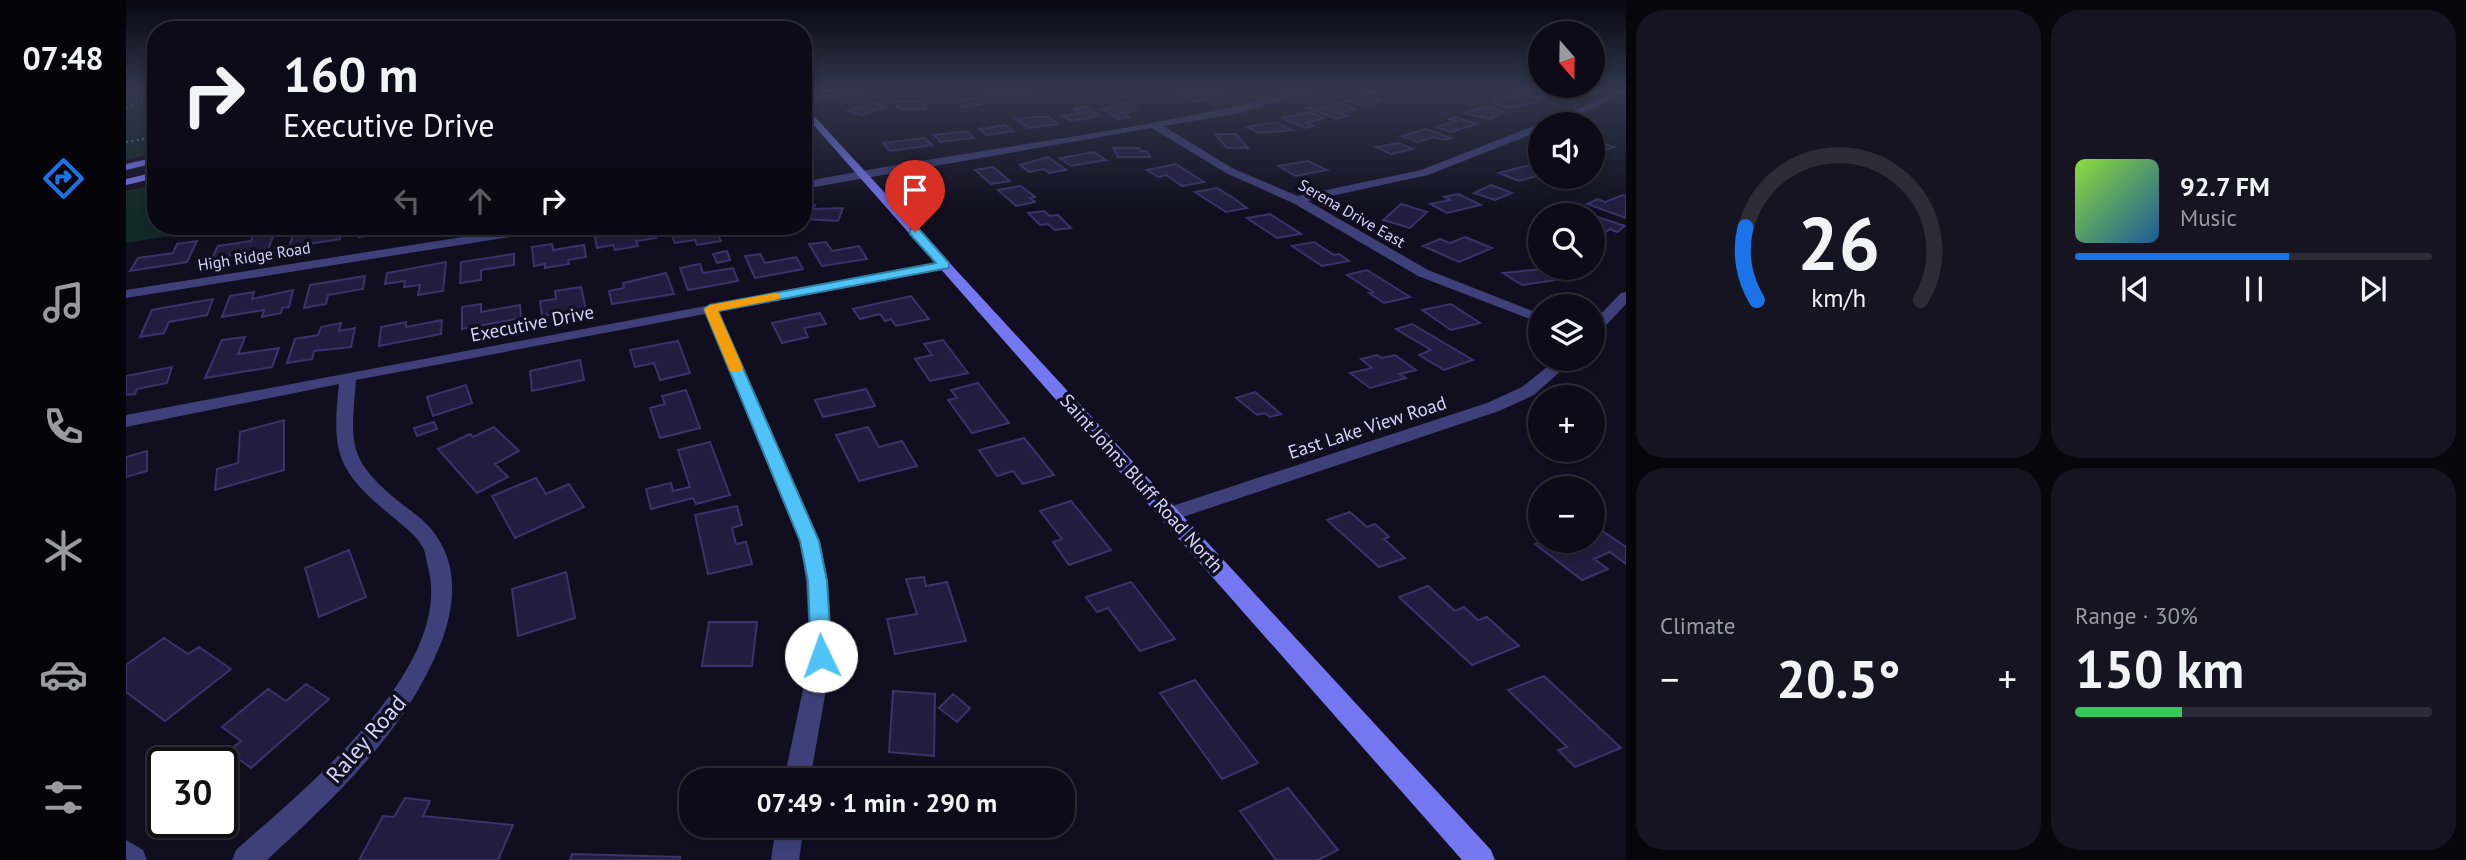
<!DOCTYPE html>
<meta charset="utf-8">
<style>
:root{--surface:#0d0b17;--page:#161420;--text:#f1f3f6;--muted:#9a9ba1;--line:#2d2b36;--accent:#1a73e8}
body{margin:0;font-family:"PT Sans",sans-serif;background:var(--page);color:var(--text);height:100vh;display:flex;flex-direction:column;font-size:26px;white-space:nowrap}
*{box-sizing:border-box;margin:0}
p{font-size:23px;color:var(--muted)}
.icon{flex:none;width:38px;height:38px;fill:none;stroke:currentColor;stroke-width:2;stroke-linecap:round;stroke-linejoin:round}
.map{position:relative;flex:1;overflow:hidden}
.sheet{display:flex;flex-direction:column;gap:10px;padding:10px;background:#07060d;width:840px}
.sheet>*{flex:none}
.guide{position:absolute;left:21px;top:21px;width:665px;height:214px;border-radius:28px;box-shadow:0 4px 10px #0003,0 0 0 2px var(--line);background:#0d0b17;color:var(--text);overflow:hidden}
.needle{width:46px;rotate:160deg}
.controls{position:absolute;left:1402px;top:21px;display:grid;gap:14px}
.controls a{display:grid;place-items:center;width:77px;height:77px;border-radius:50%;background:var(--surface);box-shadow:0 4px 10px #0003,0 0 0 2px var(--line);font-size:35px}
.speed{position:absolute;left:21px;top:747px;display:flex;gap:14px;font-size:35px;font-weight:700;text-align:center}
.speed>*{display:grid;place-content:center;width:91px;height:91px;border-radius:50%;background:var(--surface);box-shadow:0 4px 10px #0003,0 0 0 2px var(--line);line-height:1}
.speed .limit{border:4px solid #111;border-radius:10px;background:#fff;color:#111}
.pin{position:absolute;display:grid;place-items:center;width:60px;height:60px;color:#fff;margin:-72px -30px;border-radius:50% 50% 50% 0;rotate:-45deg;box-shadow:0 0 7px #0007}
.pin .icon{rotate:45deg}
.me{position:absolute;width:77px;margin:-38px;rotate:357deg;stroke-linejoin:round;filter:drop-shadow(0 0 5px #0008)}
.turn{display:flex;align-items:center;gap:24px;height:147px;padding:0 21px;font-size:32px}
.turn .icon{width:91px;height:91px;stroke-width:2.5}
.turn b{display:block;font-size:49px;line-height:60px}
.lanes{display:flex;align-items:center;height:66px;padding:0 21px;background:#0003;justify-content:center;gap:35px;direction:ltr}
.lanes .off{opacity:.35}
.big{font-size:52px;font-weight:700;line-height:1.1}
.sheet .widget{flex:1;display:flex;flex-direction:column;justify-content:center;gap:10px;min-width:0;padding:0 24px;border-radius:28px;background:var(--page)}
.sheet .dial{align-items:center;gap:0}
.dial svg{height:182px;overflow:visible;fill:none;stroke:var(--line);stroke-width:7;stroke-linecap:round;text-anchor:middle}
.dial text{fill:var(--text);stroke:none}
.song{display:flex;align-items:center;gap:21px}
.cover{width:84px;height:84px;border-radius:10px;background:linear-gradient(135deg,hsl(90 70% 55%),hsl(210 70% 35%))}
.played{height:7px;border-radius:4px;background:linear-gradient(90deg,var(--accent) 60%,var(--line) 60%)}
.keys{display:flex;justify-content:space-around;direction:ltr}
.heat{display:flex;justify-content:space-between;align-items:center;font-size:38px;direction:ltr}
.charge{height:10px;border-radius:5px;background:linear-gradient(90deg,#34c759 30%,var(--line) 0)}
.sheet .tiles{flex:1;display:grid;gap:10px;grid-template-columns:repeat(2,1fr)}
.trip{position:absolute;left:553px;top:768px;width:396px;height:70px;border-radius:28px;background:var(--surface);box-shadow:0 4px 10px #0003,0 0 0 2px var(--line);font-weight:700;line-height:70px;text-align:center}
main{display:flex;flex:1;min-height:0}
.menu{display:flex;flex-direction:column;width:126px;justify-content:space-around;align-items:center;background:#050409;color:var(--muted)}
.menu .icon{width:49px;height:49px}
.menu .selected{color:var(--accent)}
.menu b{font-size:32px;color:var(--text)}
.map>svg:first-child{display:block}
</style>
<main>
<nav class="menu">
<b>07:48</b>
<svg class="icon selected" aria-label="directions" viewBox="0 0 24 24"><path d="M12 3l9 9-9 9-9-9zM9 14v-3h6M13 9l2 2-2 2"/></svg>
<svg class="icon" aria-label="music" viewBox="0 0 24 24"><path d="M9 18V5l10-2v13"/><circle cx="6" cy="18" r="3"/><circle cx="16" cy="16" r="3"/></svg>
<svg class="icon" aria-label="phone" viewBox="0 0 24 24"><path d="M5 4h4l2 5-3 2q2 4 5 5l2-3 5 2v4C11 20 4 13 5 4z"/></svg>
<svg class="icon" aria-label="climate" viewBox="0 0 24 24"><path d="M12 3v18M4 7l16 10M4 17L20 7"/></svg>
<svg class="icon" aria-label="car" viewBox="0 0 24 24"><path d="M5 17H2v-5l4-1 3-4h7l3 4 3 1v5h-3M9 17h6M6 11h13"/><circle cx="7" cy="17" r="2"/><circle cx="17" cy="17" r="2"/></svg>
<svg class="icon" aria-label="filters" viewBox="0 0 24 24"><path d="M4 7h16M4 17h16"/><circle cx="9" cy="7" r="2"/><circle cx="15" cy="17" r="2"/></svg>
</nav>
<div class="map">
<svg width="1500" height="860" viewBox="0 0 1500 860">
<rect width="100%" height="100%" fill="#110f1f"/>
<path fill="#132927" d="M0 90H30V153L0 160Z
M30 184V226H110L0 243V191Z"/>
<path fill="#221d3e" stroke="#3a3268" stroke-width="2" d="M876 90H894L899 93 871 99 861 94Z
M1053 90H1078L1093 97 1066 102 1057 97H1061L1053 93 1057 92Z
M1427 90 1436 93 1412 98 1389 91Z
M1241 95 1255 100 1245 103 1250 104 1243 107 1219 101Z
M1388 96 1407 103 1382 108 1365 102Z
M849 98 857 104 836 107 828 101Z
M771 101H799L800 109H775V107H771Z
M748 102 760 107 736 115 723 111Z
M999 103 1011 110 996 113 1003 117 993 119 976 109Z
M1213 103 1229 109 1214 113 1221 116 1211 119 1182 108 1190 106 1197 108Z
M1363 106 1379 112 1364 119 1338 113Z
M960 107 975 116 945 121 937 116 954 113 947 109Z
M1183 112 1198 118 1180 123 1187 126 1179 128 1156 118Z
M907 117H923L932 124 902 128 890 119Z
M1329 117 1351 124 1325 132 1310 127 1330 121 1323 119Z
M1150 122 1166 130 1133 133 1121 127Z
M879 125 887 131 861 135 853 129Z
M1300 129 1325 138 1318 140 1309 137 1292 142 1276 136Z
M841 131 848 138 815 142 808 135Z
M1089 134H1110L1122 148H1101Z
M799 138 806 145 764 151 757 143Z
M1466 140 1488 147 1473 153 1466 152Z
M1272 143 1287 149 1265 154 1250 147Z
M987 148H1013L1015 151H1021L1024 157H992Z
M968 152 980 160 945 166 934 158Z
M922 157 940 170 923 173 918 169 903 172 894 165Z
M1182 161 1201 170 1170 176 1152 166Z
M1050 164 1078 182 1056 186 1040 175 1032 177 1021 170Z
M1404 165 1414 169V177H1426L1419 179 1411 176 1393 181 1373 173Z
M867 167 884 181 865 184 849 170Z
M1365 185 1386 193 1369 200 1348 193Z
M895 186 909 197 904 198 909 202 890 206 872 190Z
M1091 188 1109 199 1121 208 1100 212 1069 192Z
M1332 194 1355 205 1321 213 1304 204 1324 200 1318 197Z
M1497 195 1500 196V218L1461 204 1472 199 1479 202Z
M677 204 689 205 687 209 717 208 712 221 677 219Z
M1275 204 1301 212 1284 228 1257 220Z
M918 211 924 216 932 215 945 228 929 230 922 224 914 225 902 213Z
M1144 214 1155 221 1175 234 1151 238 1121 218Z
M1468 216 1499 226 1491 232 1484 229 1472 237 1466 236Z
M197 226H217L214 239 163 247 167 235 196 231Z
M235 226H276L253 229V234L233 237Z
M572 226H587L595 241 571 245 569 240 549 243 545 233 573 228Z
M526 227 530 238 510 241 512 246 489 250 487 245 471 248 469 237Z
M149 231 142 250 86 258 92 246 125 241 128 234Z
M1339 237 1366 248 1333 262 1297 246 1314 239 1324 243Z
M71 241 61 262 4 271 12 258 47 253 51 244Z
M700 242 706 251 733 246 741 259 696 266 683 244Z
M1188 242 1208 255 1213 254 1223 261 1196 266 1166 246Z
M426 244 427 250 458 245 460 257 442 260 443 264 419 268V264L408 266 406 247Z
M601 251 604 260 591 263 587 254Z
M388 254V265L355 270V280L334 283 335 262Z
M634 254 639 263 670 257 677 269 629 278 619 256Z
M320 262 317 291 292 295 294 285 278 287 279 281 259 284 261 273Z
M574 264 577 273 607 268 612 281 562 290 554 268Z
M1426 268 1443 278 1396 285 1377 273Z
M1241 270 1284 297 1258 303 1243 293 1247 292 1221 275Z
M540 273 548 294 486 304 483 291 498 288 497 283Z
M239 276 237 289 202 295 200 304 178 308 184 285Z
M455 287 460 310 416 316 414 301 430 299 429 291Z
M167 290 163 307 156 308 155 313 136 317 138 310 96 317 104 296 128 292 126 299Z
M785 296 803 319 770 326 765 319 759 321 754 314 734 319 727 309Z
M87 299 81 315 43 322 38 333 14 337 26 310Z
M355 304V312L394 305 395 318 336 329V307Z
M1325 304 1354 323 1325 330 1296 310Z
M694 313 700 324 678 328 682 337 656 343 646 323Z
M316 320 315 334 253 346 255 327 280 322V327Z
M215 323 213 331 229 328 225 347 188 351 186 359 161 363 169 339 192 335 195 327Z
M1286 324 1347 360 1318 370 1293 355 1305 350 1270 329Z
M119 337 112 354 153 348 146 367 79 378 96 340Z
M817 340 842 373 804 381 789 359 806 355 798 344Z
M552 341 564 373 534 380 528 363 509 367 504 350Z
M1251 355 1256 358 1269 355 1290 370 1274 374 1280 378 1244 388 1224 373 1246 368 1235 359Z
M454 360 458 380 406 391 404 371Z
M46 367 41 383 11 389 9 394 0 395V376Z
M852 383 883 423 846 433 822 400 831 398 825 390Z
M340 385 346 403 307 416 301 397Z
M740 389 749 406 697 417 689 400Z
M560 390 574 428 534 438 524 408 539 404 536 396Z
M1129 392 1155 414 1144 417 1139 413 1131 415 1110 398Z
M158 420V470L89 490 91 469 112 463 114 432Z
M308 422 311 429 291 436 288 428Z
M368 427 393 451 369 464 382 477 351 493 312 449 344 434 347 437Z
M742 427 753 447 776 441 791 466 733 481 710 435Z
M898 438 928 475 897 484 887 471 871 476 853 450Z
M584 442 604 495 570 504 567 498 525 509 520 489 545 483 547 491 564 487 552 450Z
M21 451V471L0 477V457Z
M410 478 420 494 443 484 458 507 389 538 366 496Z
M945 501 985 550 943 565 927 542 936 539 914 511Z
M611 506 616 525 606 528 610 544 620 542 626 564 582 574 569 515Z
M1224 512 1241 527 1249 524 1263 537 1258 539 1279 558 1253 567 1201 520Z
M1466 524 1500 547V564L1484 552 1468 559 1482 569 1456 580 1409 544 1418 541H1466Z
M223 550 240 597 193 617 179 568Z
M440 572 449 618 392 636 386 589Z
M798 577 800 586 821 582 840 641 769 654 761 619 791 614 780 579Z
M1005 582 1049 639 1014 651 982 608 971 612 960 597Z
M1302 586 1329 611 1338 607 1352 620 1361 617 1393 646 1346 665 1273 597Z
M583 622H631L626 666H576Z
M38 638 62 654 73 647 105 669 39 721 0 692V665Z
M1418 676 1495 748 1449 767 1432 750 1441 747 1382 690Z
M1069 680 1132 763 1096 779 1034 693Z
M180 684 203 699 125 768 102 751 115 741 96 727 142 689 160 701Z
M767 691 809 694 808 756 763 752Z
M827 694 844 708 831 722 813 708Z
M1162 788 1212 850 1192 860H1150L1114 811Z
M279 798 304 801 297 816 387 825 372 860H233L257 816 268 817Z
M446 854 554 857V860H444Z"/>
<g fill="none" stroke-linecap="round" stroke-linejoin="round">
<path stroke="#3ba59a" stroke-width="2" stroke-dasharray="2 3.5" stroke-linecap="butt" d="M0 108 30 91
M0 142 30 137"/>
<path fill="#3f4079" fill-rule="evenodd" d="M727 90H754L677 103V97Z
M785 90H811L807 93Z
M1177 90H1193L1110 114 1037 126 1108 169 1172 196 1295 170 1410 125 1415 124 1414 131 1302 175 1182 201 1302 270 1414 314V323L1292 276 1167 203 1100 173 1026 128 677 189V182C843 149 1014 133 1177 90Z
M1494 90H1500V94L1430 124H1417Z
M406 226H434L428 230 0 298V290Z
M819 261 826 265 824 268 593 312 694 541 702 581 706 656 684 780H658L684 656 680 581 674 541 579 314 230 380C225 443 220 458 272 501 286 512 302 522 311 537 333 569 328 609 315 643 279 733 210 796 141 860H106L110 850C177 790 329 669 302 567 300 560 300 552 296 546 289 533 273 523 262 513 209 469 206 450 213 384L0 427V415Z
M1500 292V304L1471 335 1466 336V323L1495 293Z
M1431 359H1448L1408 395 1373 411 1051 519H1037L1034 514 1037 509 1361 403 1396 387Z
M650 826H678L673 860H645Z
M0 840 17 850 21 860H0Z"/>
<path fill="#7477ef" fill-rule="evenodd" d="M677 104 1365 850 1369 860H1336L677 113Z
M30 157V163L0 170V164Z
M30 172V178L0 185V179Z"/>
</g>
<linearGradient id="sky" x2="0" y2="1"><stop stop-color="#090811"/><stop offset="0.43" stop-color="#32374d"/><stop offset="1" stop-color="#32374d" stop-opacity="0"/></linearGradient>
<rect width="1500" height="211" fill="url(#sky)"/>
<path fill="#4fc3f7" stroke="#337fa1" stroke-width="2" d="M784 229H793L823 263V268L592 311 693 541 701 581 706 656 702 662 695 665 688 662 685 656 682 581 674 541 578 309 584 305 810 263 784 234Z"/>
<path fill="#f59e0b" d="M649 293 653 294V299L592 311 617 368 615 371H604L578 309 584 305Z"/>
<g text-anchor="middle" stroke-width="7" stroke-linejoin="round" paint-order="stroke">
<g font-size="16" fill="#d5d3fa" stroke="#110f1f">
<text transform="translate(1226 213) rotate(30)" y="6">Serena Drive East</text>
<text transform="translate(128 256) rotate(-9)" y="6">High Ridge Road</text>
</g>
<g font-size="19" fill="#d5d3fa" stroke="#110f1f">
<text transform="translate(406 323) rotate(-11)" y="7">Executive Drive</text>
<text transform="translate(1241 427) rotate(-18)" y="7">East Lake View Road</text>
<text transform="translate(1016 483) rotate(48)" y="7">Saint Johns Bluff Road North</text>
</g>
<g font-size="23" fill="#d5d3fa" stroke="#110f1f">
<text transform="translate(240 739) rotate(-49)" y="8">Raley Road</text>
</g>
</g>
</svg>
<div class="controls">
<a><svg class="needle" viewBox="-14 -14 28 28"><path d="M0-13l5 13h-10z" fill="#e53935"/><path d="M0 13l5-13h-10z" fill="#9a9ba1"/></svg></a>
<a><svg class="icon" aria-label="sound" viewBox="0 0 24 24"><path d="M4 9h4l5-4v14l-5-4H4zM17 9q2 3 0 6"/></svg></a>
<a><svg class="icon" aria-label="search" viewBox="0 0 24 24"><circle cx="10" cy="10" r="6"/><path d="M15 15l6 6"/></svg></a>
<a><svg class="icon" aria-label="layers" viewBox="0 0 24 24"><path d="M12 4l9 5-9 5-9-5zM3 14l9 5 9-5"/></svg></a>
<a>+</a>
<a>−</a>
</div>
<div class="speed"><div class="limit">30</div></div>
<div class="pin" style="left:789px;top:232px;background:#d93025"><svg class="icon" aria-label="arrive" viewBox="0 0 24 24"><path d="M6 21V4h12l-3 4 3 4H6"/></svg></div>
<svg class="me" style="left:695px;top:656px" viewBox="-20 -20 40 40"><circle r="19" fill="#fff"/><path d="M0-13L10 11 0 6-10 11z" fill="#4fc3f7"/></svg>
<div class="trip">07:49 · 1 min · 290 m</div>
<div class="guide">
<div class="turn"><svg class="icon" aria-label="right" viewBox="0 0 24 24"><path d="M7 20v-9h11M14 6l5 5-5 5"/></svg><div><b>160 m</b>Executive Drive</div></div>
<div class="lanes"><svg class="icon off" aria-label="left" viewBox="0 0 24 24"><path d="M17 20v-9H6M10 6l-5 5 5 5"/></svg><svg class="icon off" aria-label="ahead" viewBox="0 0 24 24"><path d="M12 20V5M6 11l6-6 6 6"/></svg><svg class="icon" aria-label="right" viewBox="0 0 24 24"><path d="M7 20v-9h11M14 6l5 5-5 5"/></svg></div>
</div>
</div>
<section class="sheet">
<div class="tiles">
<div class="widget dial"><svg viewBox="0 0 100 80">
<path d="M14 69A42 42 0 1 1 86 69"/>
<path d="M14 69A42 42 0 0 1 9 37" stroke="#1a73e8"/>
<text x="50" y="56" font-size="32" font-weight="700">26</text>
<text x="50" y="72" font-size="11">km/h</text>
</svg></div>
<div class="widget">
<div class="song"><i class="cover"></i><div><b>92.7 FM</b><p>Music</p></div></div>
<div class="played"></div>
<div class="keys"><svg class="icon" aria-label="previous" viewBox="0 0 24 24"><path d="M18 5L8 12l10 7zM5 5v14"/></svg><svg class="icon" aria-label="pause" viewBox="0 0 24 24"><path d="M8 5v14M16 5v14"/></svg><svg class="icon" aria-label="next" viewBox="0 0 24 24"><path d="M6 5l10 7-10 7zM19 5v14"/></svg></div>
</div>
<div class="widget"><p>Climate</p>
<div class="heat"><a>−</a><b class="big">20.5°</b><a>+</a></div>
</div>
<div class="widget"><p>Range · 30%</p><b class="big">150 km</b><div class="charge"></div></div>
</div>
</section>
</main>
